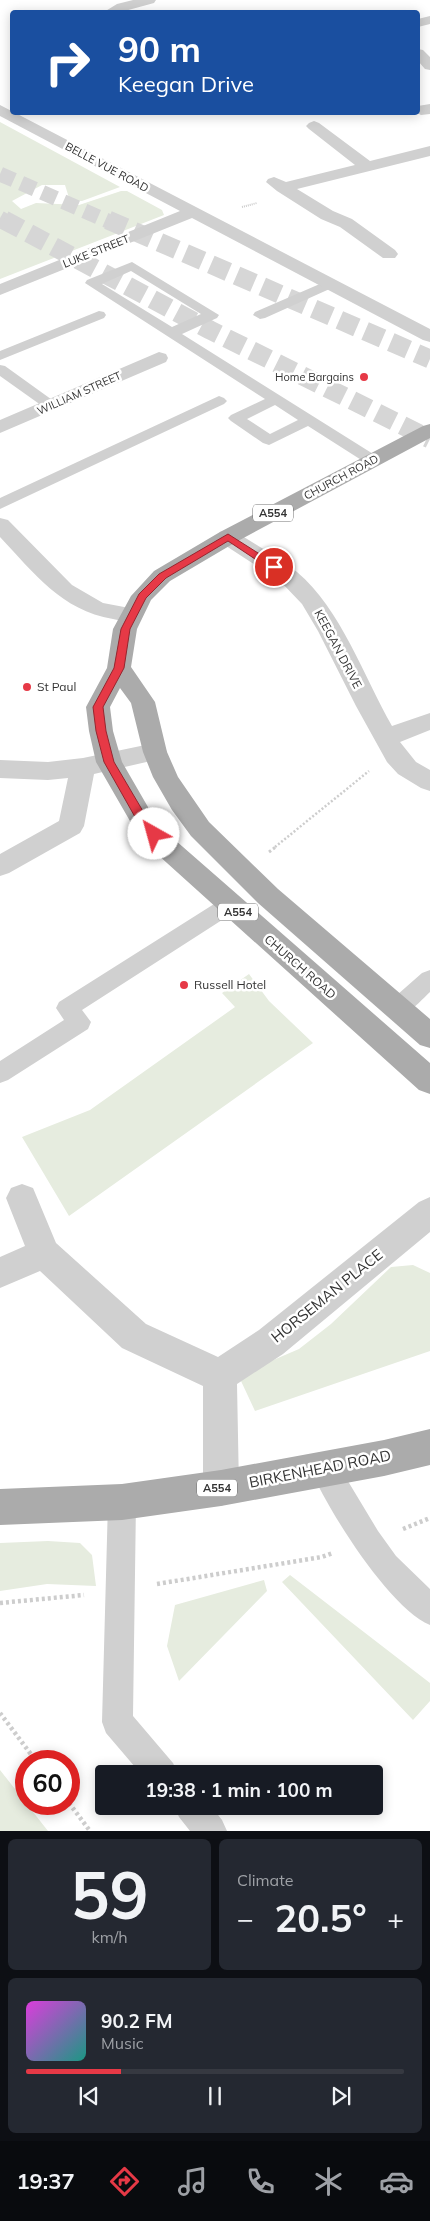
<!DOCTYPE html>
<meta charset="utf-8">
<style>
:root{--surface:#171b24;--page:#242831;--text:#f1f3f6;--muted:#9ea1a6;--line:#363941;--accent:#e63946}
body{margin:0;font-family:Mulish,sans-serif;background:var(--page);color:var(--text);height:100vh;display:flex;flex-direction:column;font-size:19px;white-space:nowrap}
*{box-sizing:border-box;margin:0}
p{font-size:16px;color:var(--muted)}
.icon{flex:none;width:28px;height:28px;fill:none;stroke:currentColor;stroke-width:2;stroke-linecap:round;stroke-linejoin:round}
.map{position:relative;height:1831px;overflow:hidden}
.sheet{display:flex;flex-direction:column;gap:8px;padding:8px;background:#0d0f14;flex:1}
.sheet>*{flex:none}
.top-card{position:absolute;left:10px;top:10px;width:410px;height:105px;border-radius:5px;box-shadow:0 2px 12px #0003;background:#1a4fa0;color:#fff;overflow:hidden}
.speed{position:absolute;left:15px;top:1750px;display:flex;gap:10px;font-size:25px;font-weight:700;text-align:center}
.speed>*{display:grid;place-content:center;width:65px;height:65px;border-radius:50%;background:var(--surface);box-shadow:0 2px 12px #0003;line-height:1}
.speed .limit{border:8px solid #d22;background:#fff;color:#111}
.pin{position:absolute;display:grid;place-items:center;width:42px;height:42px;color:#fff;margin:-21px;border:2px solid #fff;border-radius:50%;box-shadow:0 1px 5px #0007}
.me{position:absolute;width:55px;margin:-28px;rotate:322deg;stroke-linejoin:round;filter:drop-shadow(0 0 4px #0008)}
.turn{display:flex;align-items:center;gap:18px;height:105px;padding:0 25px;font-size:22px}
.turn .icon{width:65px;height:65px;stroke-width:2.5}
.turn b{display:block;font-size:35px;line-height:42px}
.big{font-size:38px;font-weight:700;line-height:1.1}
.sheet .widget{flex:1;display:flex;flex-direction:column;justify-content:center;gap:8px;min-width:0;padding:0 18px;border-radius:8px;background:var(--page)}
.sheet .dial{align-items:center;gap:0}
.dial b{font-size:65px;line-height:1}
.song{display:flex;align-items:center;gap:15px}
.cover{width:60px;height:60px;border-radius:8px;background:linear-gradient(135deg,hsl(300 70% 55%),hsl(170 70% 35%))}
.played{height:5px;border-radius:2px;background:linear-gradient(90deg,var(--accent) 25%,var(--line) 25%)}
.keys{display:flex;justify-content:space-around;direction:ltr}
.heat{display:flex;justify-content:space-between;align-items:center;font-size:28px;direction:ltr}
.sheet .tiles{flex:1;display:grid;gap:8px;grid-template-columns:1fr 1fr}
.widget:last-child{grid-column:span 2}
.trip{position:absolute;left:95px;top:1765px;width:288px;height:50px;border-radius:5px;background:var(--surface);box-shadow:0 2px 12px #0003;font-weight:700;line-height:50px;text-align:center}
.dock{display:flex;height:80px;justify-content:space-around;align-items:center;background:#090b0e;color:var(--muted)}
.dock .icon{width:35px;height:35px}
.dock .selected{color:var(--accent)}
.dock b{font-size:22px;color:var(--text)}
.map>svg:first-child{display:block}
</style>
<div class="map">
<svg width="430" height="1831" viewBox="0 0 430 1831">
<rect width="100%" height="100%" fill="#fff"/>
<path fill="#e6ecdf" d="M0 122 120 187 82 201H70L65 185H42L12 201 21 209 36 203 79 205 121 191H127L162 210 164 215 0 279Z
M249 974 269 1001 313 1043 69 1216 22 1137 90 1110 235 1007 222 993Z
M413 1265 430 1273V1351L255 1411 241 1381 257 1367 299 1349 331 1324 391 1267Z
M48 1541 80 1543 92 1555 96 1586 47 1584 0 1591V1543Z
M290 1575 430 1683V1701L413 1720 282 1582Z
M264 1580 267 1591 179 1681 167 1646 175 1605Z
M0 1770 48 1831H0Z"/>
<g fill="none" stroke-linecap="round" stroke-linejoin="round">
<path stroke="#d6d6d6" stroke-width="15" stroke-dasharray="15 8" stroke-linecap="butt" d="M0 174 110 222
M0 218 7 222"/>
<path stroke="#d6d6d6" stroke-width="19" stroke-dasharray="19 9" stroke-linecap="butt" d="M4 220 210 330 430 439
M108 220 430 359"/>
<path stroke="#cdcdcd" stroke-width="2" stroke-dasharray="1 1" stroke-linecap="butt" d="M242 207 257 203"/>
<path stroke="#cdcdcd" stroke-width="2.5" stroke-dasharray="2 2" stroke-linecap="butt" d="M275 847 369 771"/>
<path stroke="#cdcdcd" stroke-width="3" stroke-dasharray="2.5 2.5" stroke-linecap="butt" d="M269 852 277 846"/>
<path stroke="#cdcdcd" stroke-width="4.5" stroke-dasharray="3 3" stroke-linecap="butt" d="M403 1529 430 1518
M157 1584 322 1557 333 1553
M0 1603 84 1595
M0 1713 36 1761
M69 1803 90 1831"/>
<path fill="#d0d0d0" fill-rule="evenodd" d="M132 262 219 315 217 318 182 334 378 457 380 460 378 463H366L308 426 269 445 263 443 231 421 228 418 231 415 265 399 85 283 87 280ZM131 271 201 314 172 327 102 284ZM275 405 298 420 270 434 247 419Z
M329 280 336 284 334 287 265 318 260 319 253 315 255 312Z
M99 311 104 312 106 315 104 318 0 360V351Z
M0 365 5 366 55 402 58 405 55 408H45L0 376Z
M219 396 224 398 227 401 224 404 0 509V498Z
M229 897 236 899 240 905 236 911 82 1010 91 1022 88 1029 8 1080 0 1083V1061L64 1020 56 1008 59 1002 222 899Z
M430 970V992C418 1003 406 1020 389 1014L386 1008 389 1002 422 973Z
M324 1454 334 1458 378 1531 396 1556 430 1589V1625C389 1608 327 1509 310 1468L314 1458Z
M122 1488 132 1492 136 1502 133 1716 173 1763 178 1774H141L106 1733 102 1722 108 1502 112 1492Z
M174 1806H211L222 1820 227 1831H190L179 1817Z"/>
<path fill="#d0d0d0" fill-rule="evenodd" d="M133 0H156L154 3 121 12H104L117 4Z
M430 16V24L418 27V19Z
M418 49 423 50 430 57V70L425 69 418 61Z
M430 104V114L421 115 415 112H418V106Z
M0 105 430 329V342L423 340 192 218 0 295V284L180 211 0 116Z
M314 121 319 123 370 161 430 146V156L297 189 333 211 352 219 395 250 398 254 395 258H383L340 227 321 219 277 191 266 182 268 179 274 177 286 182 355 165 309 129 306 126 309 123Z
M159 352 166 354 168 358 166 362 0 433V420Z
M0 518 8 520 72 585 103 603 140 610 143 615 140 620C131 623 123 621 113 619 61 610 35 574 0 537Z
M228 530 236 532C256 545 279 557 297 572 341 609 364 677 392 726L430 713V730L400 742 416 762 430 770V791L421 788 398 774 387 762 356 706 318 631 302 604 281 582 220 542 217 537 220 532Z
M155 743 164 746 167 752 164 758 94 774 84 826 80 833 9 873 0 876V854L59 821 68 778 48 780 0 778V760L48 762 83 758Z
M22 1184 33 1188 56 1243 146 1324 218 1357 259 1330 419 1202 430 1197V1232L283 1354 237 1384 239 1488 234 1501 221 1506 208 1501 203 1488V1386L122 1348 40 1271 0 1288V1257L25 1246 6 1198 11 1188Z"/>
<path fill="#ababab" fill-rule="evenodd" d="M430 424V438L236 542 170 581 151 600 137 629 131 667 155 702 167 752 178 777 209 822 278 889 430 1019V1048L420 1045 258 903 191 836 172 810 153 777 143 752 131 703 120 688 110 707 113 731 122 762 152 814 175 840 430 1063V1094L419 1090 157 854 134 828 96 762 89 731 86 707 107 668 113 629 131 596 154 571 220 532 423 426Z
M430 1429V1465L384 1476 221 1506 122 1520 0 1525V1489L122 1484 221 1470 384 1440Z"/>
</g>
<path fill="#e63946" stroke="#96252e" d="M228 534 277 565V569H270L228 541 166 578 146 598 130 629 124 668 103 707 106 731 114 762 147 818 160 834 154 838 151 837 139 824 104 762 96 731 93 707 114 668 121 629 139 594 159 574Z"/>
<g fill="#e63946" stroke="#fff" stroke-width="2">
<circle cx="364" cy="377" r="5"/>
<circle cx="27" cy="687" r="5"/>
<circle cx="184" cy="985" r="5"/>
</g>
<g text-anchor="middle" stroke-width="5" stroke-linejoin="round" paint-order="stroke">
<g font-size="11" fill="#333" stroke="#fff">
<text transform="translate(107 167) rotate(28)" y="4">BELLE VUE ROAD</text>
<text transform="translate(96 251) rotate(-22)" y="4">LUKE STREET</text>
<text transform="translate(79 393) rotate(-24)" y="4">WILLIAM STREET</text>
<text transform="translate(341 477) rotate(-28)" y="4">CHURCH ROAD</text>
</g>
<g font-size="11" fill="#333" stroke="#fff" text-anchor="end">
<text x="354" y="381">Home Bargains</text>
</g>
<g fill="#fff" stroke="#707070" stroke-width="1">
<rect x="253" y="504.5" width="40" height="17" rx="4"/>
<rect x="218" y="903.5" width="40" height="17" rx="4"/>
<rect x="197" y="1479.5" width="40" height="17" rx="4"/>
</g>
<g font-size="11" font-weight="bold" fill="#333">
<text x="273" y="517">A554</text>
<text x="238" y="916">A554</text>
<text x="217" y="1492">A554</text>
</g>
<g font-size="12" fill="#333" stroke="#fff">
<text transform="translate(338 649) rotate(62)" y="4">KEEGAN DRIVE</text>
<text transform="translate(300 967) rotate(41)" y="4">CHURCH ROAD</text>
</g>
<g font-size="12" fill="#333" stroke="#fff" text-anchor="start">
<text x="37" y="691">St Paul</text>
<text x="194" y="989">Russell Hotel</text>
</g>
<g font-size="15" fill="#333" stroke="#fff">
<text transform="translate(327 1296) rotate(-39)" y="5">HORSEMAN PLACE</text>
<text transform="translate(320 1469) rotate(-11)" y="5">BIRKENHEAD ROAD</text>
</g>
</g>
</svg>
<div class="speed"><div class="limit">60</div></div>
<div class="pin" style="left:274px;top:567px;background:#d93025"><svg class="icon" aria-label="arrive" viewBox="0 0 24 24"><path d="M6 21V4h12l-3 4 3 4H6"/></svg></div>
<svg class="me" style="left:154px;top:834px" viewBox="-20 -20 40 40"><circle r="19" fill="#fff"/><path d="M0-13L10 11 0 6-10 11z" fill="#e63946"/></svg>
<div class="trip">19:38 · 1 min · 100 m</div>
<div class="top-card">
<div class="turn"><svg class="icon" aria-label="right" viewBox="0 0 24 24"><path d="M7 20v-9h11M14 6l5 5-5 5"/></svg><div><b>90 m</b>Keegan Drive</div></div>
</div>
</div>
<section class="sheet">
<div class="tiles">
<div class="widget dial"><b>59</b><p>km/h</p></div>
<div class="widget"><p>Climate</p>
<div class="heat"><a>−</a><b class="big">20.5°</b><a>+</a></div>
</div>
<div class="widget">
<div class="song"><i class="cover"></i><div><b>90.2 FM</b><p>Music</p></div></div>
<div class="played"></div>
<div class="keys"><svg class="icon" aria-label="previous" viewBox="0 0 24 24"><path d="M18 5L8 12l10 7zM5 5v14"/></svg><svg class="icon" aria-label="pause" viewBox="0 0 24 24"><path d="M8 5v14M16 5v14"/></svg><svg class="icon" aria-label="next" viewBox="0 0 24 24"><path d="M6 5l10 7-10 7zM19 5v14"/></svg></div>
</div>
</div>
</section>
<nav class="dock">
<b>19:37</b>
<svg class="icon selected" aria-label="directions" viewBox="0 0 24 24"><path d="M12 3l9 9-9 9-9-9zM9 14v-3h6M13 9l2 2-2 2"/></svg>
<svg class="icon" aria-label="music" viewBox="0 0 24 24"><path d="M9 18V5l10-2v13"/><circle cx="6" cy="18" r="3"/><circle cx="16" cy="16" r="3"/></svg>
<svg class="icon" aria-label="phone" viewBox="0 0 24 24"><path d="M5 4h4l2 5-3 2q2 4 5 5l2-3 5 2v4C11 20 4 13 5 4z"/></svg>
<svg class="icon" aria-label="climate" viewBox="0 0 24 24"><path d="M12 3v18M4 7l16 10M4 17L20 7"/></svg>
<svg class="icon" aria-label="car" viewBox="0 0 24 24"><path d="M5 17H2v-5l4-1 3-4h7l3 4 3 1v5h-3M9 17h6M6 11h13"/><circle cx="7" cy="17" r="2"/><circle cx="17" cy="17" r="2"/></svg>
</nav>
